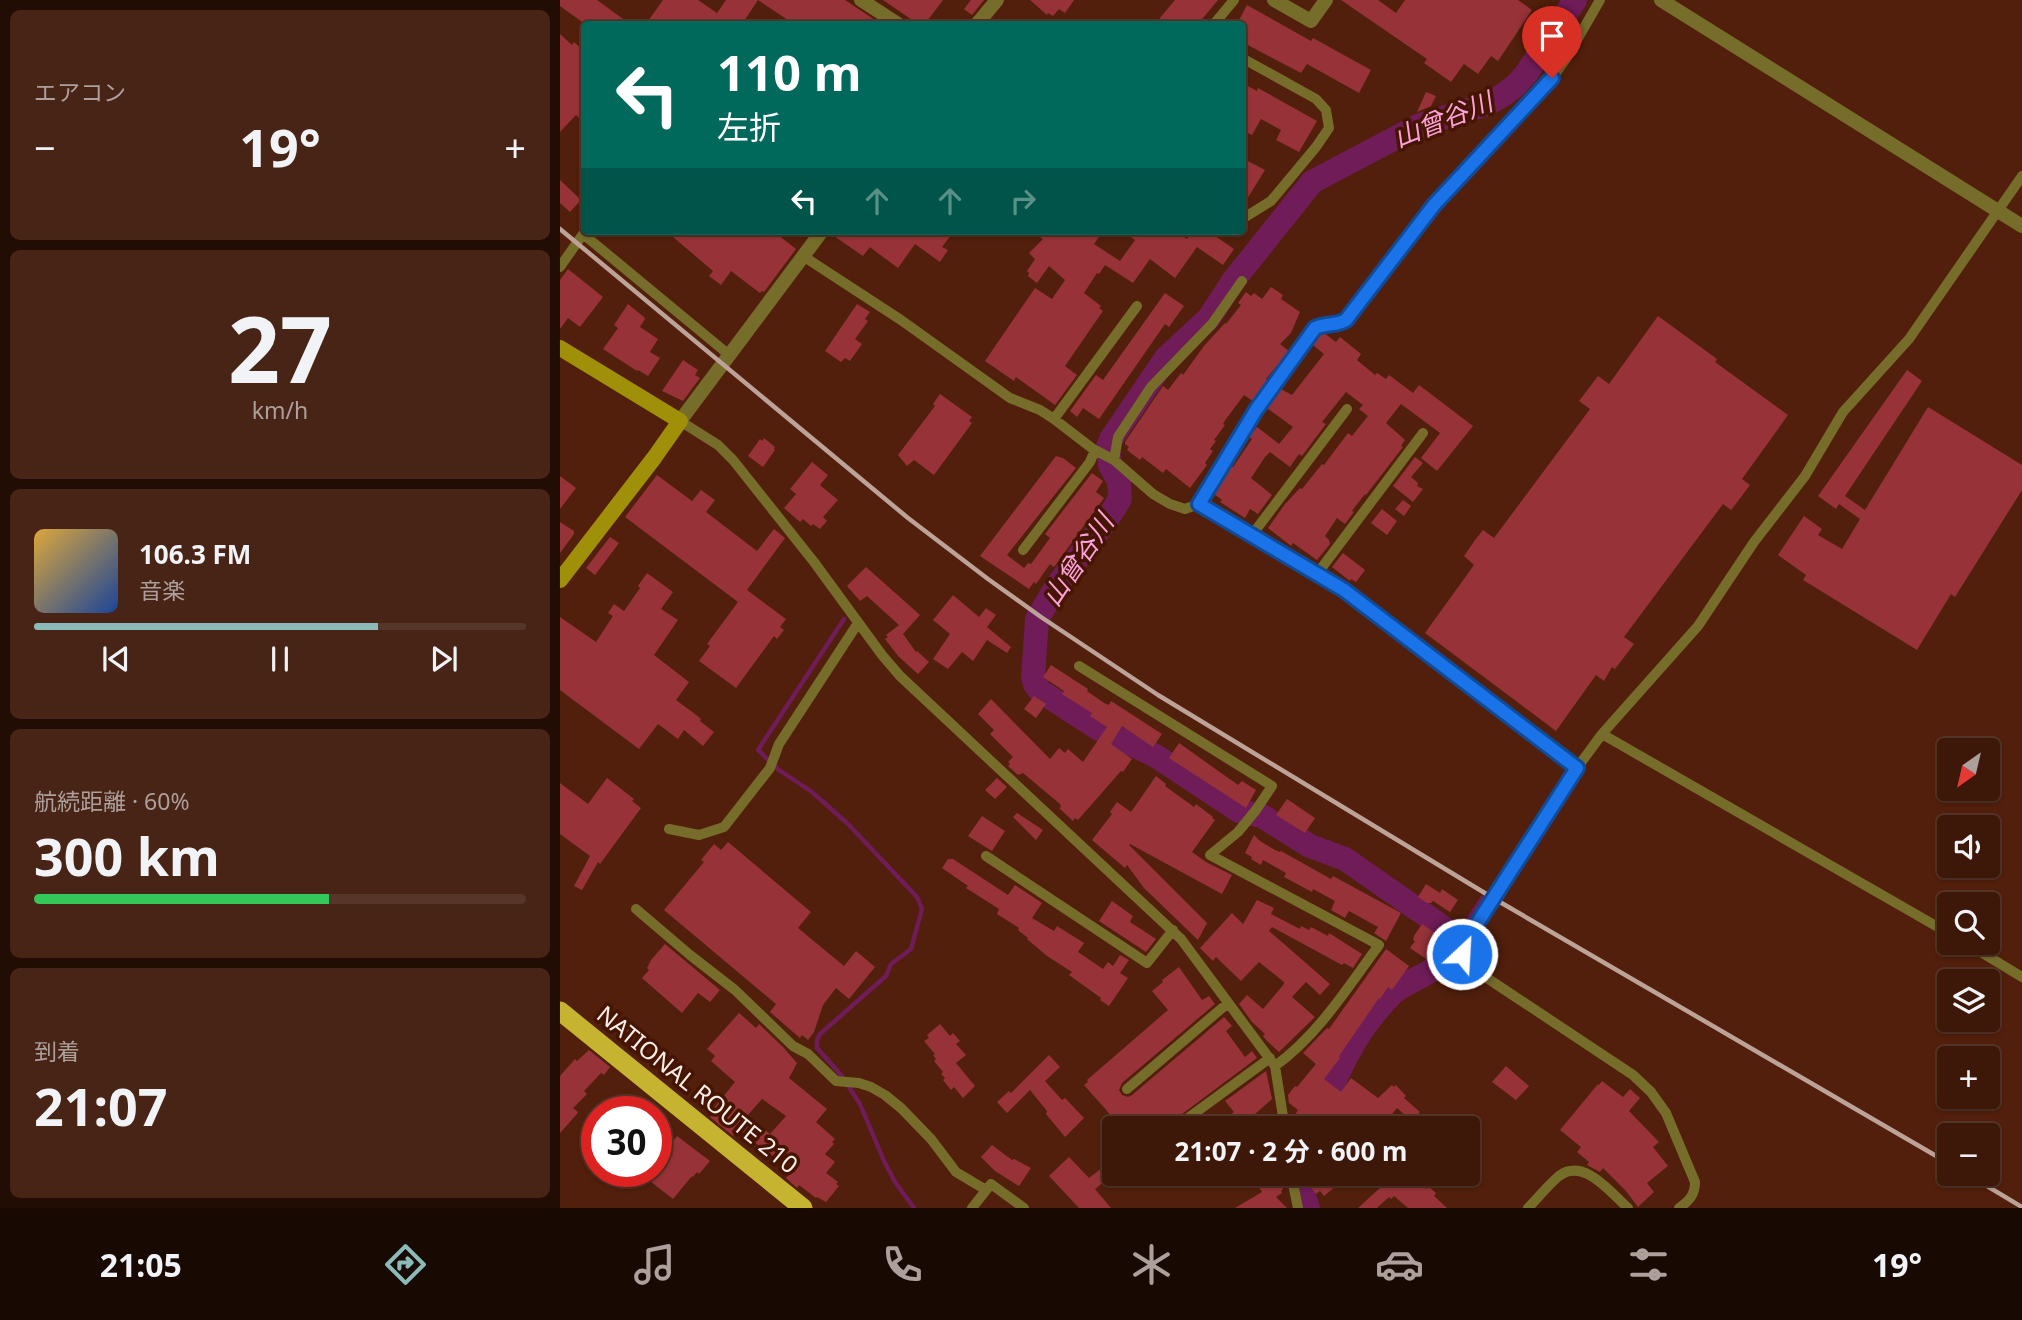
<!DOCTYPE html>
<html lang="ja">
<meta charset="utf-8">
<style>
:root{--surface:#3d1708;--page:#482416;--text:#f1f3f6;--muted:#ad9f9c;--line:#563629;--accent:#8bbbb9}
body{margin:0;font-family:"Noto Sans","Noto Sans JP",sans-serif;background:var(--page);color:var(--text);height:100vh;display:flex;flex-direction:column;font-size:26px;white-space:nowrap}
*{box-sizing:border-box;margin:0}
p{font-size:23px;color:var(--muted)}
.icon{flex:none;width:38px;height:38px;fill:none;stroke:currentColor;stroke-width:2;stroke-linecap:round;stroke-linejoin:round}
.map{position:relative;flex:1;overflow:hidden}
.drawer{display:flex;flex-direction:column;gap:10px;padding:10px;background:#220d04;width:560px}
.drawer>*{flex:none}
.banner{position:absolute;left:21px;top:21px;width:665px;height:214px;border-radius:7px;box-shadow:0 2px 5px #0004,0 0 0 2px var(--line);background:#00695c;color:#fff;overflow:hidden}
.needle{width:46px;rotate:214deg}
.tools{position:absolute;left:1377px;top:738px;display:grid;gap:14px}
.tools a{display:grid;place-items:center;width:63px;height:63px;border-radius:7px;background:var(--surface);box-shadow:0 2px 5px #0004,0 0 0 2px var(--line);font-size:35px}
.speed{position:absolute;left:21px;top:1096px;display:flex;gap:14px;font-size:35px;font-weight:700;text-align:center}
.speed>*{display:grid;place-content:center;width:91px;height:91px;border-radius:50%;background:var(--surface);box-shadow:0 2px 5px #0004,0 0 0 2px var(--line);line-height:1}
.speed .limit{border:10px solid #d22;background:#fff;color:#111}
.pin{position:absolute;display:grid;place-items:center;width:60px;height:60px;color:#fff;margin:-72px -30px;border-radius:50% 50% 50% 0;rotate:-45deg;box-shadow:0 0 7px #0007}
.pin .icon{rotate:45deg}
.me{position:absolute;width:77px;margin:-38px;rotate:25deg;stroke-linejoin:round;filter:drop-shadow(0 0 5px #0008)}
.turn{display:flex;align-items:center;gap:24px;height:147px;padding:0 21px;font-size:32px}
.turn .icon{width:91px;height:91px;stroke-width:2.5}
.turn b{display:block;font-size:49px;line-height:60px}
.lanes{display:flex;align-items:center;height:66px;padding:0 21px;background:#0003;justify-content:center;gap:35px;direction:ltr}
.lanes .off{opacity:.35}
.big{font-size:52px;font-weight:700;line-height:1.1}
.drawer .widget{flex:1;display:flex;flex-direction:column;justify-content:center;gap:10px;min-width:0;padding:0 24px;border-radius:10px;background:var(--page)}
.drawer .dial{align-items:center;gap:0}
.dial b{font-size:91px;line-height:1}
.song{display:flex;align-items:center;gap:21px}
.cover{width:84px;height:84px;border-radius:10px;background:linear-gradient(135deg,hsl(40 70% 55%),hsl(220 70% 35%))}
.played{height:7px;border-radius:4px;background:linear-gradient(90deg,var(--accent) 70%,var(--line) 70%)}
.keys{display:flex;justify-content:space-around;direction:ltr}
.heat{display:flex;justify-content:space-between;align-items:center;font-size:38px;direction:ltr}
.charge{height:10px;border-radius:5px;background:linear-gradient(90deg,#34c759 60%,var(--line) 0)}
.trip{position:absolute;left:542px;top:1116px;width:378px;height:70px;border-radius:7px;background:var(--surface);box-shadow:0 2px 5px #0004,0 0 0 2px var(--line);font-weight:700;line-height:70px;text-align:center}
.dock{display:flex;height:112px;justify-content:space-around;align-items:center;background:#180903;color:var(--muted)}
.dock .icon{width:49px;height:49px}
.dock .active{color:var(--accent)}
.dock b{font-size:32px;color:var(--text)}
main{display:flex;flex:1;min-height:0}
.map>svg:first-child{display:block}
</style>
<main>
<section class="drawer">
<div class="widget"><p>エアコン</p>
<div class="heat"><a>−</a><b class="big">19°</b><a>+</a></div>
</div>
<div class="widget dial"><b>27</b><p>km/h</p></div>
<div class="widget">
<div class="song"><i class="cover"></i><div><b>106.3 FM</b><p>音楽</p></div></div>
<div class="played"></div>
<div class="keys"><svg class="icon" aria-label="previous" viewBox="0 0 24 24"><path d="M18 5L8 12l10 7zM5 5v14"/></svg><svg class="icon" aria-label="pause" viewBox="0 0 24 24"><path d="M8 5v14M16 5v14"/></svg><svg class="icon" aria-label="next" viewBox="0 0 24 24"><path d="M6 5l10 7-10 7zM19 5v14"/></svg></div>
</div>
<div class="widget"><p>航続距離 · 60%</p><b class="big">300 km</b><div class="charge"></div></div>
<div class="widget"><p>到着</p><b class="big">21:07</b></div>
</section>
<div class="map">
<svg width="1462" height="1208" viewBox="0 0 1462 1208">
<rect width="100%" height="100%" fill="#511f0b"/>
<g fill="none" stroke-linecap="round" stroke-linejoin="round">
<path stroke="#6f1c58" stroke-width="4.5" d="M284 619 198 750 219 770 252 792 288 824 357 897 362 909 351 949 331 964 326 976 260 1034 257 1040V1048L281 1075 300 1104 324 1161 335 1182 354 1208
M897 937 923 897"/>
<path stroke="#6f1c58" stroke-width="24" d="M754 1129C775 1078 793 1032 833 993 848 980 870 975 884 961 890 955 893 945 897 937L785 859 750 846 702 816 679 811 596 756 539 729 480 691 475 684 473 677 477 619 498 584 548 518 560 499 559 481 550 465 548 447 551 439 606 358 649 318 673 281 752 182 858 126 927 104 943 95 956 85 966 74 1015 0
M740 1174V1185L748 1208"/>
</g>
<path fill="#973338" fill-rule="evenodd" d="M0 0H37L70 24H25L0 6Z
M103 0H138L157 13 166 0H198L182 24H86Z
M198 0H285L321 24H241L233 19 231 22Z
M323 0H383L365 24H358Z
M411 0H424L412 15 404 9Z
M470 0H514L505 13 499 9 493 16 488 13 487 15Z
M615 0H658L638 24H595Z
M781 0H818L836 13 845 0H958L972 10 938 61 931 56 918 74 904 64 891 82 864 63 867 59Z
M687 5 751 41 753 38 811 70 799 93 747 64 741 73 682 42V24H677Z
M0 34 12 45 14 42 24 51V122L16 115 0 132Z
M682 83 697 91 698 88 757 121 739 152 716 140 721 130 701 119 692 135 682 130Z
M866 92 876 96 871 106 857 112Z
M682 158 705 170 682 207Z
M0 180 21 200 10 212 0 203Z
M106 231H213L236 249 204 292 202 291 200 293 171 271 161 285 149 276 153 271Z
M271 231H394L382 247 388 250 380 262 355 244 338 268 311 248 310 247 303 256 271 234Z
M471 231H543L534 244 560 261 575 240 562 231H615L627 239 632 231H648L674 249 663 265 637 247 615 278 590 259 573 283 545 265 539 274 537 273 524 293 541 306 539 308 543 311 505 366 517 375 495 405 456 377 454 381 425 361 475 288 492 299 505 280 489 266 477 283 468 276 469 273 467 271 475 259 469 253 483 239Z
M8 269 43 297 20 327 8 318 0 329V280Z
M711 287 723 295 721 299 740 312 731 333 720 344 729 351 706 379 708 380 693 401 684 395 666 419 663 424 665 425 654 440 656 441 650 449 653 451 645 463 647 465 630 488 606 469 603 473 582 457 580 460 567 450 569 447 565 444V442L603 386 608 390 621 373 623 375 644 346 665 323 666 324 681 305 678 303 686 292 691 296 694 293 702 299Z
M605 293 624 306 609 327 605 324 539 419 523 408 517 417 510 411 536 375 543 380Z
M68 304 84 317 85 319 80 327 98 339 90 352 100 358 88 376 78 370 77 371 43 349 58 328 54 325Z
M297 304 310 312 305 319 308 321 295 339 302 344 290 361 285 358 281 362 265 351Z
M1098 316 1157 359 1155 362 1228 415 1182 479 1190 485 1175 505 1171 510 1163 504 1064 637 1074 644 1055 669 1052 667 1044 681 1036 675 996 731 865 633 914 565 904 556 915 540 923 530 934 538 1030 409 1019 401 1038 376 1049 384Z
M764 333 776 342 780 337 801 354 797 360 815 375 817 373 826 379 829 375 853 393 859 385 913 426 877 471 861 458 880 433 841 404 826 423 845 440 841 446 843 447 806 495 805 494 792 511 794 512 785 524 777 518 765 536 769 540 770 544 757 560 733 543 731 546 708 528 725 504 740 488 742 489 762 464 764 465 788 433 792 436 808 416 799 409 803 405 786 392 762 422 766 424 742 456 739 454 730 467 710 452 705 457 691 478 712 495 698 514 690 509 685 518 660 502 662 500 654 494 671 466 673 467 692 439 689 437 697 427 719 444 733 427 707 408 721 389 732 395 764 354 753 345 760 334Z
M123 360 138 370 135 375 140 378 123 401 102 391Z
M1347 370 1362 381 1285 496 1305 510 1368 407 1462 465V490L1395 597 1391 594 1357 650 1243 580 1246 575 1218 555 1244 516 1262 529 1258 535 1282 549 1300 519 1279 504 1276 509 1258 496Z
M380 394 412 417 409 421 412 423 374 475 354 460 347 466 338 455 375 406 373 404Z
M204 438 215 447 214 449 215 450 203 467 188 456 200 439 202 441Z
M496 456 503 458 516 468 447 555 464 568 468 563 471 564 490 538 485 534 532 473 543 481 536 492 544 498 494 567 490 564 476 584 474 582 469 589 420 556Z
M855 457 863 463 851 477 858 483 857 486 863 489 853 502 833 486Z
M252 462 268 475 260 485 278 500 263 517 267 521 260 529 253 524 251 526 243 519 240 522 224 508 236 494 230 489Z
M97 475 132 501 141 490 155 500 146 512 197 551 214 529 225 538 187 590 226 619 220 627 224 630 217 639 214 636 176 688 139 661 150 646 147 644 178 602 65 517Z
M0 476 16 488 0 509Z
M843 500 851 506 844 516 835 509Z
M822 509 837 521 827 535 811 523Z
M0 522 14 531V534L0 553Z
M50 537 59 543 35 575 26 568Z
M783 553 805 570 796 582 791 579 790 581 772 567Z
M306 567 360 615 343 634 356 652 357 651 369 662 358 674 338 656 325 639 328 637 326 635 339 625 307 596 300 601 287 586Z
M87 573 113 592 101 609 118 620 94 655 129 682 116 700 135 714 141 719 140 721 154 732 143 746 124 730 118 739 98 724 79 749 0 690V617L36 642 53 616 48 613 54 604 64 611 80 588 78 586Z
M393 595 419 617 426 608 436 615 427 627 451 647 447 653 427 640 413 661 402 652 388 669 373 659 390 634 373 620Z
M491 665 528 689 527 691 544 703 549 705 551 701 602 734 593 747 562 726 551 744 572 759 563 772 561 771 518 820 515 818 513 821 499 808 501 807 500 804 463 773 458 775 448 766 450 764 448 762 453 757 430 734 434 730 418 714 431 699 490 759 499 748 505 753 508 749 523 762 547 727 530 716 532 713 502 694 504 691 483 677Z
M474 696 486 704 476 718 464 709Z
M619 743 678 785 682 781 696 790 686 808 609 758Z
M596 776 606 784 605 786 634 807 636 804 653 817 652 818 655 820 632 852 646 862 672 875 662 894 570 844 569 845 647 923 638 940 584 888 567 865 565 868 532 840 552 814 550 812 557 802 571 812Z
M47 778 74 799 72 801 81 808 40 864 38 862 22 890 14 886 30 856 0 834V783L28 804Z
M437 778 447 787 435 799 425 790Z
M727 799 755 818 745 833 716 815Z
M457 813 483 830 476 840 453 817Z
M422 816 445 831 432 851 408 836Z
M694 835 700 841 715 850 720 852 721 851 771 879 773 876 841 913 826 941 814 933 818 927 789 911 785 918 771 910 775 901 753 889 752 892 724 877 726 873 703 860 701 865 691 859 692 857 685 853Z
M168 842 251 912 238 928 284 966 296 951 315 967 289 999 276 988 263 1005 254 1032 248 1040 242 1035 240 1038 210 1012 216 1004 104 910 144 862 141 860 154 844 161 850Z
M388 859H393L448 895 455 885 482 903 472 918 494 931 497 926 524 943 518 952 543 969 548 962 553 966 560 955 569 960 560 973 568 978 549 1006 540 1000 541 998 509 975 512 972 487 956 467 939 468 938 458 930 459 928 437 914 439 909 406 888 408 886 382 868Z
M866 884 880 893 882 889 898 900 890 912 873 901 871 903H867L858 897Z
M697 900 714 908 711 914 740 929 741 926 749 930 751 927 768 936 769 933 802 954 793 968 784 963 782 965 712 927 709 931 770 984 760 995 746 982 732 997 755 1017 719 1052 706 1040 703 1036 705 1034 692 1022 679 1004 687 995 703 1009 724 984V982L699 962 681 981 656 957 653 961 640 948 672 913 683 924Z
M552 901 573 916 570 922 596 939 586 952 539 921Z
M862 924 884 939 869 961 850 948 855 941 853 940 854 936Z
M105 944 160 990 150 1002 138 993 122 1013 82 978 89 970 87 968 91 960Z
M826 949 849 966 832 990 828 987 820 999 819 998 779 1056 780 1058 764 1079 781 1092 791 1078 818 1098 832 1085 834 1087 836 1085 846 1096 844 1098 860 1112 852 1121 837 1108 820 1129H768L757 1117 751 1129H738L742 1121 735 1115 738 1110 729 1103 728 1095 735 1086 737 1087 756 1064 743 1053 767 1028 769 1029Z
M619 967 642 1000 649 996 655 1004 562 1083 559 1090 562 1095 568 1097 572 1095 664 1017 672 1026 666 1031 685 1057 692 1051 697 1058 602 1129H559L548 1112 524 1085 528 1082 527 1080 608 1010 592 991 603 982 602 980Z
M179 1013 196 1028 199 1024 223 1047 237 1063 229 1078 267 1109 256 1122 275 1139 272 1142 274 1144 265 1154 275 1162 266 1173 278 1182 276 1184 279 1186 266 1202 257 1197 256 1198 239 1185 237 1188 226 1178 232 1171 213 1155 212 1156 178 1129 173 1136 150 1117 155 1111 153 1109 175 1082 151 1061 155 1056 147 1049ZM202 1099 226 1116 210 1134 187 1116Z
M58 1017 76 1033 68 1043 50 1027Z
M380 1024 390 1036 393 1033 400 1041 396 1044 406 1055 396 1063 415 1086 403 1098 394 1087 391 1090 383 1080 385 1078 381 1074 383 1072 374 1061 376 1059 373 1055 375 1054 364 1041 369 1038 367 1035Z
M29 1050 50 1067 44 1075 41 1073 24 1091 27 1094 13 1108 18 1112 17 1114 0 1133V1076L15 1059 17 1061Z
M489 1055 500 1067 485 1081 502 1100 505 1098 524 1118 505 1137 486 1114 487 1111 470 1090 447 1113 437 1102 449 1091 451 1093Z
M946 1066 969 1086 956 1100 932 1082Z
M706 1071 712 1099 686 1122 684 1121 679 1125 670 1115 674 1112 665 1101Z
M1042 1081 1063 1097 1070 1089 1080 1098 1069 1111 1099 1142 1093 1147 1108 1166 1087 1183 1094 1192 1078 1207 1066 1191 1043 1168 1040 1172 1027 1165 1029 1162 1017 1152 1021 1147 1000 1130 1038 1084 1039 1085Z
M117 1136 150 1161 139 1174 137 1172 133 1177 132 1176 113 1199 91 1182 113 1154 107 1149Z
M432 1145 452 1160 454 1159 471 1168 459 1186 435 1171 421 1157Z
M509 1157 529 1178 555 1158V1173L535 1189 551 1208H519L489 1176Z
M755 1174H783L775 1185 776 1186 764 1196 760 1191 756 1194 748 1184 747 1182Z
M812 1174H839L848 1185 853 1178 866 1189 868 1186 876 1193 874 1196 887 1208H848L834 1196 831 1199 829 1197 817 1208H798L821 1187Z
M715 1175 723 1188 721 1192 722 1193 716 1197 727 1208H675L702 1192 698 1186Z"/>
<g fill="none" stroke-linecap="round" stroke-linejoin="round">
<path stroke="#776d2b" stroke-width="10" d="M654 24 674 0
M682 58 756 99 766 110 769 128 756 147 711 201 682 219
M243 256 341 320 450 398 480 410 494 419 533 449 554 460 593 494 610 504 625 509 639 504 696 410 755 328C765 323 776 326 786 320L874 205 992 78 1006 59 1040 0
M0 267 23 234 168 354
M494 419 577 306
M120 421 158 445 173 460 254 562 322 655 340 676 621 939 715 1066 725 1129
M554 460 558 437 591 387 652 324 682 281
M639 504 784 591 1017 768
M692 535 787 409
M463 550 530 462 535 450
M757 574 863 433
M519 666 712 786 696 810 678 832 650 855 819 945C787 988 759 1034 715 1066
M1042 734 1390 934
M109 829 139 835 164 827 210 768 219 744 298 623
M426 856 587 963 613 930
M76 909 130 955 175 990 233 1046 248 1054 276 1081 299 1083 311 1087 325 1095 341 1108 371 1139 396 1172 426 1190
M1406 943 1462 977
M567 1089 668 1003
M613 1129 710 1058
M731 1174 738 1208
M412 1208 431 1184 464 1208
M968 1208C978 1198 988 1185 999 1176 1024 1157 1051 1193 1068 1208
M1119 1208C1129 1201 1135 1195 1135 1182L1106 1113 1091 1092 1073 1075 906 964 902 954 904 944 1017 768 1042 734 1138 626 1194 542 1245 476 1283 412 1349 339 1462 176"/>
<path stroke="#776d2b" stroke-width="14" d="M301 0 338 24
M714 0 751 21 766 0
M1101 0 1462 226
M417 24 437 0
M120 421 262 231"/>
<path stroke="#9f8f09" stroke-width="16" d="M0 348 120 421 94 458 0 580"/>
<path stroke="#c6b431" stroke-width="19" d="M0 1011 243 1208"/>
<path stroke="#bda298" stroke-width="4.5" d="M0 229 348 518 428 579 481 617 598 695 933 898 1390 1164
M1407 1174 1462 1207"/>
</g>
<g fill="none" stroke-linecap="round" stroke-linejoin="round">
<defs>
<path id="route" d="M902 954 904 944 1017 768 784 590 639 504 696 410 755 328C765 323 776 326 786 320L874 205 992 78"/>
</defs>
<use href="#route" stroke="#114b97" stroke-width="18"/>
<use href="#route" stroke="#1a73e8" stroke-width="12"/>
</g>
<g text-anchor="middle" stroke-width="7" stroke-linejoin="round" paint-order="stroke">
<g font-size="24" fill="#fceeea" stroke="#451502">
<text transform="translate(137 1090) rotate(39)" y="8">NATIONAL ROUTE 210</text>
</g>
<g font-size="26" font-style="italic" fill="#fda1dd" stroke="#451502">
<text transform="translate(883 120) rotate(-22)" y="9">山曾谷川</text>
<text transform="translate(518 560) rotate(-56)" y="9">山曾谷川</text>
</g>
</g>
</svg>
<div class="tools">
<a><svg class="needle" viewBox="-14 -14 28 28"><path d="M0-13l5 13h-10z" fill="#e53935"/><path d="M0 13l5-13h-10z" fill="#ad9f9c"/></svg></a>
<a><svg class="icon" aria-label="sound" viewBox="0 0 24 24"><path d="M4 9h4l5-4v14l-5-4H4zM17 9q2 3 0 6"/></svg></a>
<a><svg class="icon" aria-label="search" viewBox="0 0 24 24"><circle cx="10" cy="10" r="6"/><path d="M15 15l6 6"/></svg></a>
<a><svg class="icon" aria-label="layers" viewBox="0 0 24 24"><path d="M12 4l9 5-9 5-9-5zM3 14l9 5 9-5"/></svg></a>
<a>+</a>
<a>−</a>
</div>
<div class="speed"><div class="limit">30</div></div>
<div class="pin" style="left:992px;top:78px;background:#d93025"><svg class="icon" aria-label="arrive" viewBox="0 0 24 24"><path d="M6 21V4h12l-3 4 3 4H6"/></svg></div>
<svg class="me" style="left:902px;top:954px" viewBox="-20 -20 40 40"><circle r="17" fill="#1a73e8" stroke="#fff" stroke-width="3"/><path d="M0-11L8 9 0 5-8 9z" fill="#fff"/></svg>
<div class="trip">21:07 · 2 分 · 600 m</div>
<div class="banner">
<div class="turn"><svg class="icon" aria-label="left" viewBox="0 0 24 24"><path d="M17 20v-9H6M10 6l-5 5 5 5"/></svg><div><b>110 m</b>左折</div></div>
<div class="lanes"><svg class="icon" aria-label="left" viewBox="0 0 24 24"><path d="M17 20v-9H6M10 6l-5 5 5 5"/></svg><svg class="icon off" aria-label="ahead" viewBox="0 0 24 24"><path d="M12 20V5M6 11l6-6 6 6"/></svg><svg class="icon off" aria-label="ahead" viewBox="0 0 24 24"><path d="M12 20V5M6 11l6-6 6 6"/></svg><svg class="icon off" aria-label="right" viewBox="0 0 24 24"><path d="M7 20v-9h11M14 6l5 5-5 5"/></svg></div>
</div>
</div>
</main>
<nav class="dock">
<b>21:05</b>
<svg class="icon active" aria-label="directions" viewBox="0 0 24 24"><path d="M12 3l9 9-9 9-9-9zM9 14v-3h6M13 9l2 2-2 2"/></svg>
<svg class="icon" aria-label="music" viewBox="0 0 24 24"><path d="M9 18V5l10-2v13"/><circle cx="6" cy="18" r="3"/><circle cx="16" cy="16" r="3"/></svg>
<svg class="icon" aria-label="phone" viewBox="0 0 24 24"><path d="M5 4h4l2 5-3 2q2 4 5 5l2-3 5 2v4C11 20 4 13 5 4z"/></svg>
<svg class="icon" aria-label="climate" viewBox="0 0 24 24"><path d="M12 3v18M4 7l16 10M4 17L20 7"/></svg>
<svg class="icon" aria-label="car" viewBox="0 0 24 24"><path d="M5 17H2v-5l4-1 3-4h7l3 4 3 1v5h-3M9 17h6M6 11h13"/><circle cx="7" cy="17" r="2"/><circle cx="17" cy="17" r="2"/></svg>
<svg class="icon" aria-label="filters" viewBox="0 0 24 24"><path d="M4 7h16M4 17h16"/><circle cx="9" cy="7" r="2"/><circle cx="15" cy="17" r="2"/></svg>
<b>19°</b>
</nav>
